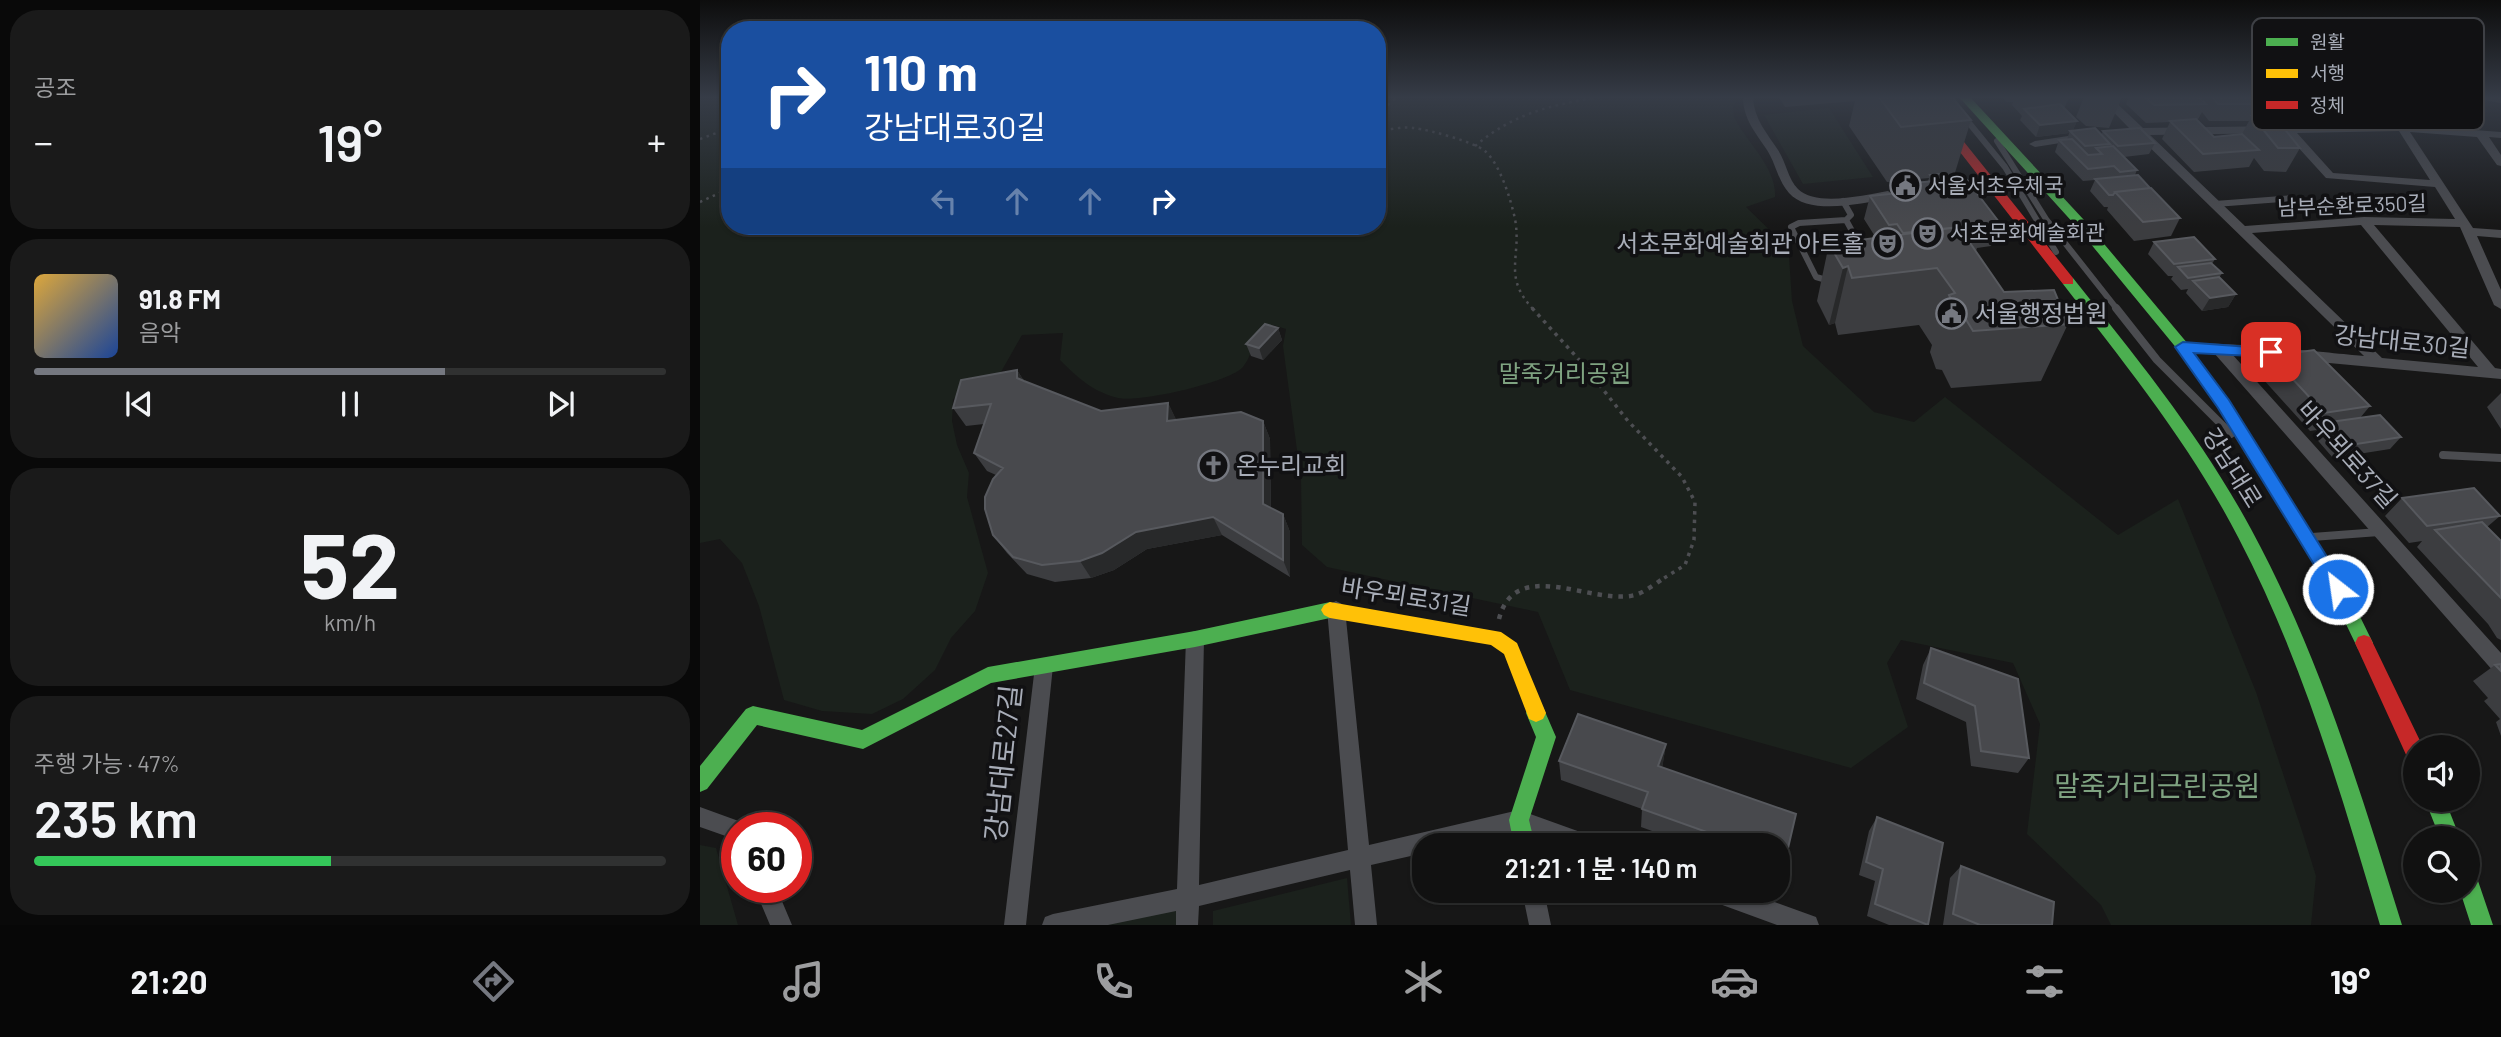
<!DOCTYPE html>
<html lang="ko">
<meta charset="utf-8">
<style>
:root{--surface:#111;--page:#1a1a1a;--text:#f1f3f6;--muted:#9c9d9f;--line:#303131;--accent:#757880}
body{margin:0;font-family:Barlow,"Noto Sans KR",sans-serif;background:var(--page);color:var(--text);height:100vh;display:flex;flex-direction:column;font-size:26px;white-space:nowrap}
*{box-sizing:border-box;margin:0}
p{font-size:23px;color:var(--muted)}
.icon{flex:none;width:38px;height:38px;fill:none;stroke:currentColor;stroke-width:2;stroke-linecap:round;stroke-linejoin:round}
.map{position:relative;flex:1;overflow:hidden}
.drawer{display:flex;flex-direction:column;gap:10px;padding:10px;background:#090909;width:700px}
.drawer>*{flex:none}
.hud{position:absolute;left:21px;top:21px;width:665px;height:214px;border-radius:28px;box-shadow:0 2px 5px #0004,0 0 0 2px var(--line);background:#1a4fa0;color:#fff;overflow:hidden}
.tools{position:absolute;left:1703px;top:735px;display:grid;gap:14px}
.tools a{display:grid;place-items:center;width:77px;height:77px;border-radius:50%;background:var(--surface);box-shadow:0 2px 5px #0004,0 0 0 2px var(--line);font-size:35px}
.speed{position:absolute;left:21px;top:812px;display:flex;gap:14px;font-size:35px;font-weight:700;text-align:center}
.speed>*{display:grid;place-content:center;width:91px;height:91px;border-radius:50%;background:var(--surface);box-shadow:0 2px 5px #0004,0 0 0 2px var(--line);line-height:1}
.speed .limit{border:10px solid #d22;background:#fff;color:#111}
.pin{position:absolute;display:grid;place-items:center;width:60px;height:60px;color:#fff;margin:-30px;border-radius:14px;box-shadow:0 4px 10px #0006}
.me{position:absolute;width:77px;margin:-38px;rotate:330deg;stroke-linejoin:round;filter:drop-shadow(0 0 5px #0008)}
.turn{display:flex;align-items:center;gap:24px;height:147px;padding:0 28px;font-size:32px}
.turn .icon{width:91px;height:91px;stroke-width:2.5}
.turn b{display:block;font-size:49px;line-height:60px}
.lanes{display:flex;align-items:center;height:66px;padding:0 28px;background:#0003;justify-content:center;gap:35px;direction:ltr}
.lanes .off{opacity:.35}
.big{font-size:52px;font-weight:600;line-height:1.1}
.drawer .tile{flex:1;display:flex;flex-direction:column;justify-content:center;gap:10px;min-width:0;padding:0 24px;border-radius:28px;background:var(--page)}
.drawer .dial{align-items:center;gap:0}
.dial b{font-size:91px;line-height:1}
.song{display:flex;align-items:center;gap:21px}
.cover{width:84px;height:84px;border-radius:10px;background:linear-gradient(135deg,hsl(40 70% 55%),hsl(220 70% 35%))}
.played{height:7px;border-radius:4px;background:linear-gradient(90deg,var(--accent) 65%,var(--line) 65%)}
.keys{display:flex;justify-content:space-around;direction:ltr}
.heat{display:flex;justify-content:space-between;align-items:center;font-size:38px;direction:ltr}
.charge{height:10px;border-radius:5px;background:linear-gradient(90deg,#34c759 47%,var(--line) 0)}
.trip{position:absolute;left:712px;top:833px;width:378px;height:70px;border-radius:28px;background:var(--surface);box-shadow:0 2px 5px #0004,0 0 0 2px var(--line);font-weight:600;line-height:70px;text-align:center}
.dock{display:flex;height:112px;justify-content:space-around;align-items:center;background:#070707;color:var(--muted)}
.dock .icon{width:49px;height:49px}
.dock .selected{color:var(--accent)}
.dock b{font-size:32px;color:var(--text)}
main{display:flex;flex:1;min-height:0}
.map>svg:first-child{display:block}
</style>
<main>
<section class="drawer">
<div class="tile"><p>공조</p>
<div class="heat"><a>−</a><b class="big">19°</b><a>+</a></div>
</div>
<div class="tile">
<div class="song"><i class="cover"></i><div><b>91.8 FM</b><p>음악</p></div></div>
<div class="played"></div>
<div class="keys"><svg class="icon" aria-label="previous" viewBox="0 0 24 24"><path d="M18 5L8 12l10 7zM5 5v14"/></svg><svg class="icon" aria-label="pause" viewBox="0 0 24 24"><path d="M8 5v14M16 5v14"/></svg><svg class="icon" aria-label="next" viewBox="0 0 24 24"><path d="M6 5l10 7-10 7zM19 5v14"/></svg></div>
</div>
<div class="tile dial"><b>52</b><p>km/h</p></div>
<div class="tile"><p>주행 가능 · 47%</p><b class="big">235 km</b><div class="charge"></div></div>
</section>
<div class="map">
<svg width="1801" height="925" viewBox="0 0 1801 925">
<rect width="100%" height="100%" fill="#171717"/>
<path fill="#1b211c" d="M0 97H30V226H677V97H1037L1033 107 1034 117C1047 143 1077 168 1075 197L1046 207 1082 242 1089 256 1092 301 1103 346 1174 412 1214 422 1245 397 1418 535 1478 499 1556 692 1603 834 1616 876 1611 925H1411L1401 905 1327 834 1340 724 1313 663 1201 640 1187 663 1208 727 1151 768 870 690 838 612 627 567 602 545 601 480 583 346 586 329 573 325C544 340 558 348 543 367 529 383 437 403 418 398 392 391 379 379 360 360L363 333 322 335 297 379 253 399 252 421 257 445 269 473 267 497 288 573 275 611 251 638 235 670 203 699 172 714 122 711 84 700 59 606 42 563 20 539 0 543Z
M1128 108H1129L1173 177 1103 184 1064 115Z
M0 845 16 848 38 925H0Z
M647 878 651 925H513V911Z
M477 909V925H405Z"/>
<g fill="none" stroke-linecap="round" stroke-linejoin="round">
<path stroke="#4d4e52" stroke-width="2.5" stroke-dasharray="2.5 4.5" stroke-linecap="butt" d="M677 114 697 97
M677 131C689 130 703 126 714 128 730 130 774 142 785 151 800 164 811 200 815 219 822 257 802 276 833 309
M0 139 30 128
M775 146C814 113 851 105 900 97
M0 202 30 188"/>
<path stroke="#4d4e52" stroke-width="3.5" stroke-dasharray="3.5 5" stroke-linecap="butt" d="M832 308 882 363 928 421 982 477 995 502 994 540 985 565 961 580"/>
<path stroke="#4d4e52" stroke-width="4.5" stroke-dasharray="4.5 6" stroke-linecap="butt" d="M799 619C815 555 893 606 935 595 945 592 955 584 964 578"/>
<path stroke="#4b4c50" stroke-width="6" d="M1265 118 1305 167 1356 252
M1297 141 1346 219 1417 309
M1515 204 1593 198
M1146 220 1162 249
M1130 281 1116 277 1091 227 1099 223 1146 220 1151 215 1143 201"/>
<path stroke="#4b4c50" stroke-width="8" d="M1416 308 1457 360 1531 434
M1743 455 1801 458
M1612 537 1679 532"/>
<path fill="#4b4c50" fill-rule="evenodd" d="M1043 97H1053C1054 119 1067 133 1078 150 1086 162 1088 179 1098 189 1116 207 1165 195 1188 191L1194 195 1188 199C1162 203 1109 216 1089 193 1078 181 1076 164 1067 150 1056 133 1043 119 1043 97Z
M1399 97H1410L1443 128 1580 126 1566 111 1544 97C1566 97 1577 110 1591 126L1695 125 1677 97H1687L1706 125 1801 132V138L1789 137 1801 155V166L1797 165 1777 137 1710 132 1773 228 1801 230V238L1777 236 1801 290V309L1794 305 1760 227 1674 225 1795 368 1801 369V379L1532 354 1801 653V674L1794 672 1514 353 1478 350 1476 347C1487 336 1638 354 1664 356L1437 135 1417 134V130L1430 129ZM1699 131 1730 180 1633 173 1597 133ZM1585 133 1626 178 1735 187 1755 219 1664 217 1545 226 1450 135ZM1661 225 1778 367 1682 358 1552 233Z
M1777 97H1801V103L1778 99Z
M1388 133 1394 136 1392 138 1335 147 1329 144 1335 141Z
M1291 177 1297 181 1295 184 1248 191 1242 187 1248 183Z
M636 601 642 604 645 609 669 845 819 810 897 838 900 845H861L819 830 756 845H724V853L671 865 677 925H655L650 870 499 906 498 925H476V911L408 925H342L345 917 353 914 477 889 486 639 489 633 495 631 501 633 504 639 499 885 648 850 627 609 630 604Z
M344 658 351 660 353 666 326 925H304L335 666 337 660Z
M0 807 44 823 47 828H37V840L0 827Z
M54 887H76L92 925H70Z
M822 891H844L851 925H829Z
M1003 891H1044L1116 917 1119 925H1077L1006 899Z"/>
<path fill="#4caf50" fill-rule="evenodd" d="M1259 97H1270L1384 220 1488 344 1528 400 1644 584 1673 643 1670 649 1664 651 1658 649 1631 593 1518 408 1478 350 1376 226Z
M1368 277 1373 278C1437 358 1502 438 1551 529 1619 654 1660 790 1702 925H1680C1641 793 1602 659 1538 537 1491 446 1426 365 1363 284V278Z
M630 602 636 605 639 610 636 615 630 618 495 647 291 683 163 749 57 725 7 789 0 792V766L46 709 53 706 162 730 288 667 495 631Z
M836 704 843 707 856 737 829 820 835 845H814L809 820 836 737 826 713 829 707Z
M1725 800H1745L1760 838H1740Z
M1768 872 1776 875 1793 925H1771L1760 891H1768Z"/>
<path fill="#ffc107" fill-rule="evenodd" d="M630 602 801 632 817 643 846 713 843 719 836 722 829 719 804 654 791 645 630 618 624 615 621 610 624 605Z"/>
<path fill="#c62828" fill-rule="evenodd" d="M1217 97H1228L1373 278V284H1363Z
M1664 635 1670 637 1723 747H1715V761L1708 759 1655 643 1658 637Z"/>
</g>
<path fill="#3c3d40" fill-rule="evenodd" d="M1079 97H1252L1271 120 1254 176 1299 222 1291 246 1277 248 1276 251 1304 292 1368 324 1341 381 1251 388 1242 370 1236 369 1230 352 1232 345 1219 325 1138 335 1135 323 1129 325 1117 301 1129 244 1176 238 1164 219 1170 196 1202 192 1204 184 1228 181 1229 178 1187 182 1149 126 1155 101 1085 107Z
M1302 97H1369L1364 109 1377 121 1373 130 1401 135 1403 131 1455 143 1449 154 1424 157 1437 170 1435 175 1480 218 1471 236 1434 241 1407 210 1408 207H1404L1390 191 1395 180 1383 181 1355 152 1359 140H1367L1369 133 1336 137 1320 120 1322 116 1312 105 1313 102H1307Z
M1384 97H1422L1409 128 1386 126 1376 117Z
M1429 97H1499L1501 98V97H1569L1575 104 1568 116 1600 148 1586 172 1564 171 1554 158 1549 167 1494 172 1462 139 1470 122 1446 123 1426 104ZM1502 112 1509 121H1549L1542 134 1514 137 1497 121Z
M1720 97H1744L1743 99Z
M1454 242 1515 259 1512 264 1522 273 1519 278 1536 294 1528 307 1502 311 1486 293 1488 289 1481 290 1471 279 1473 276H1468L1448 254Z
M578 328 582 340 563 360 551 356 546 344Z
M1566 350 1587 354 1670 406 1660 418 1701 437 1690 449 1633 458 1613 435 1617 430 1610 431 1553 368Z
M317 370 324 381 401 411 468 403 476 420 563 421 570 439 571 508 583 514 590 532V577L522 535 447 549 414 570 391 578 355 582 327 574 307 553 293 535 296 475 287 471 274 453 284 424 266 426 253 408Z
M1801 393V429L1787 407Z
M1702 498 1800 516 1787 527 1801 541V640L1797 638 1788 624 1717 547 1722 541 1709 543 1685 516Z
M1231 648 1329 758 1318 773 1271 766 1266 722 1216 699 1223 665Z
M1801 664V736L1796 722 1800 719 1784 701 1788 698 1773 681 1795 665Z
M878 714 966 744 962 768 1096 814 1085 861 1078 877V845H991L941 827 942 809 861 780 859 761Z
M1177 817 1228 925H1189L1167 916 1175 881 1159 875 1169 831Z
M1261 866 1352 925H1243L1250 878Z"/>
<path fill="#28292a" d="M1377 121 1372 132 1370 131 1369 133 1336 137 1340 125Z
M1148 266 1135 323 1129 325 1143 268Z
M1536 294 1528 307 1502 311 1510 298Z
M578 328 582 340 563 360 559 348Z
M317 370 329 389 317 378Z
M468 403 477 421H467Z
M563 421 570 439 571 521 563 504Z
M583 514 590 532V577L583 560Z
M513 517 522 535 447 549 414 570 391 578 380 561 436 532Z
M966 744 963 763 956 785 958 766Z"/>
<path fill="#48494d" stroke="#57595e" stroke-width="2" d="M1179 97H1252L1271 120 1201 127Z
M1445 97H1499L1506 104 1454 105Z
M1512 97H1569L1575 104H1518Z
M1360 104 1377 121 1340 125 1324 109Z
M1552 116H1574L1600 148H1578Z
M1496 119 1514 137 1542 134 1559 150 1503 154 1470 121Z
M1395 128 1410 144 1385 146 1370 131Z
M1440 128 1455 143 1418 146 1403 131Z
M1372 139 1388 155 1402 154 1396 148 1413 146 1437 170 1420 172 1414 166 1388 169 1359 140Z
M1240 174 1242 177 1263 175 1299 222 1280 225 1283 230 1262 232 1259 227 1203 233 1197 224 1189 225 1170 196 1209 192 1204 184 1234 181 1230 175Z
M1438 175 1450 188 1415 192 1413 195H1409L1395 179Z
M1451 188 1480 218 1443 222 1415 192Z
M1259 227 1304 292 1354 290 1368 324 1273 331 1262 313 1257 312 1249 295 1255 293 1237 268 1152 278 1148 266 1143 268 1129 244Z
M1494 237 1515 259 1474 264 1454 242Z
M1511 263 1522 273 1488 278 1478 267Z
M1519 277 1536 294 1510 298 1493 281Z
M565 324 578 328 559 348 546 344Z
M1581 347 1587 354 1614 350 1670 406 1624 413 1566 350Z
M317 370V378L324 381 401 411 468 403 467 421 541 412 563 421V504L583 514V560L513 517 436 532 402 553 380 561 342 565 313 557 293 535 285 509V497L293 479 303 468 274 453 291 404 253 408 261 380Z
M1680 415 1701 437 1644 446 1623 423Z
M1774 488 1800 516 1727 526 1702 498Z
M1782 522 1801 541V598L1735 530Z
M1231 648 1318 679 1329 758 1281 751 1275 706 1224 683Z
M1801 664V671L1795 665Z
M878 714 966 744 958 766 1096 814 1085 861 1078 858V845H1043L942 809 948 792 859 761Z
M1177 817 1243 843 1228 925 1175 904 1183 869 1166 862Z
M1261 866 1354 902 1352 925H1280L1253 914Z"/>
<linearGradient id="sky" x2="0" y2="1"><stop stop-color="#0d0d0d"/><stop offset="0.43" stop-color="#363c47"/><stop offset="1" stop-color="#363c47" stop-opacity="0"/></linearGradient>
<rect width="1801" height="227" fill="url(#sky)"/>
<path fill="#1a73e8" stroke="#114b97" stroke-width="2" d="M1483 342 1576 349V356L1571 357 1494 353 1529 400 1644 584 1647 589 1644 594H1632L1518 408 1475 347Z"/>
<defs>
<symbol id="civic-ring" viewBox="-11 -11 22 22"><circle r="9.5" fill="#111113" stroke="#757880" stroke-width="1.5"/><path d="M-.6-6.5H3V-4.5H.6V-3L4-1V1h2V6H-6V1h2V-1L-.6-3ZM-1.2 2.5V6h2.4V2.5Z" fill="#757880"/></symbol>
<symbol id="theatre-ring" viewBox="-11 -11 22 22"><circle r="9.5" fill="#111113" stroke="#757880" stroke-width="1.5"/><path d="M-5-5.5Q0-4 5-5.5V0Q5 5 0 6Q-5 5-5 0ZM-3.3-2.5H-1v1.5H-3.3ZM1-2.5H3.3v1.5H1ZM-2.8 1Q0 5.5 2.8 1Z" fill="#757880"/></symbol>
<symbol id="church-ring" viewBox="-11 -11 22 22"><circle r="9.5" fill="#111113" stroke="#757880" stroke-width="1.5"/><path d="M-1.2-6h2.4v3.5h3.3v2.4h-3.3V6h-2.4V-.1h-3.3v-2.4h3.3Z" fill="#757880"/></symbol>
</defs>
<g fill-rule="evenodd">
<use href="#civic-ring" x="1188" y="168" width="35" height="35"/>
<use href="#theatre-ring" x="1210" y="216" width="35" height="35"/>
<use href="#theatre-ring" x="1170" y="226" width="35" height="35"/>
<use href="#civic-ring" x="1234" y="296" width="35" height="35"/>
<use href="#church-ring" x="496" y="448" width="35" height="35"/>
</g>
<g text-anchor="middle" stroke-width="7" stroke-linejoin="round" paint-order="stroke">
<g font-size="21" fill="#a8adb8" stroke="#111113" text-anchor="start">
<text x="1228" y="193">서울서초우체국</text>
<text x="1250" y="240">서초문화예술회관</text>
</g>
<g font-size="21" fill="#a8adb8" stroke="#111113">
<text transform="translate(1652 206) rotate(-2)" y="7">남부순환로350길</text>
</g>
<g font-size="24" fill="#a8adb8" stroke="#111113" text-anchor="start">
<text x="1164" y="252" text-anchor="end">서초문화예술회관 아트홀</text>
<text x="1275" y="322">서울행정법원</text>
<text x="536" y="474">온누리교회</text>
</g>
<g font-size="24" fill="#a8adb8" stroke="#111113">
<text transform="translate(1702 342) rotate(6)" y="8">강남대로30길</text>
<text transform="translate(1647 455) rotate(48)" y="8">바우뫼로37길</text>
<text transform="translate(1532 468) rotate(58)" y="8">강남대로</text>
<text transform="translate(706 597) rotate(9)" y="8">바우뫼로31길</text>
</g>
<g font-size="24" fill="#7fa381" stroke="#111113">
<text x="865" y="382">말죽거리공원</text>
</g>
<g font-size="28" fill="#a8adb8" stroke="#111113">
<text transform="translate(303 763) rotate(-84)" y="10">강남대로27길</text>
</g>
<g font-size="28" fill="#7fa381" stroke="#111113">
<text x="1457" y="796">말죽거리근린공원</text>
</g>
</g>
<rect x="1552" y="18" width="232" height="112" rx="10" fill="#111113" stroke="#3e4045" stroke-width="2"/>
<rect x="1566" y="38" width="32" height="8" fill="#4caf50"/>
<rect x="1566" y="69" width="32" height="9" fill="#ffc107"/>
<rect x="1566" y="101" width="32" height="8" fill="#c62828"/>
<g font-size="19" fill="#a8adb8">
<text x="1610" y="49">원활</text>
<text x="1610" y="80">서행</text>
<text x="1610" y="112">정체</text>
</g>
</svg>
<div class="tools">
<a><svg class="icon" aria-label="sound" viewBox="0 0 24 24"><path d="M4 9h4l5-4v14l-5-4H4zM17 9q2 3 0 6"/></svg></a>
<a><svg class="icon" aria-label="search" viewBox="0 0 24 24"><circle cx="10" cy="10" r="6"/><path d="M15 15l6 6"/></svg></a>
</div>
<div class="speed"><div class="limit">60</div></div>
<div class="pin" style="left:1571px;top:352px;background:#d93025"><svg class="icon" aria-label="arrive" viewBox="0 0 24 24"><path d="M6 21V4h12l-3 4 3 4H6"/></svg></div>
<svg class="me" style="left:1638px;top:589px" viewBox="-20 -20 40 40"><circle r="17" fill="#1a73e8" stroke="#fff" stroke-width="3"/><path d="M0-11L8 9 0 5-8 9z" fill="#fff"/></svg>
<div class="trip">21:21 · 1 분 · 140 m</div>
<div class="hud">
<div class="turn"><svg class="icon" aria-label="right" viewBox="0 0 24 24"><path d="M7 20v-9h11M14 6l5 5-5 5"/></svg><div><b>110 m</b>강남대로30길</div></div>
<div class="lanes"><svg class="icon off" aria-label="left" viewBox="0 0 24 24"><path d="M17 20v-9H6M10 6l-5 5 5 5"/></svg><svg class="icon off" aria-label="ahead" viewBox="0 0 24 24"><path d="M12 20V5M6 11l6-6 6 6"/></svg><svg class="icon off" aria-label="ahead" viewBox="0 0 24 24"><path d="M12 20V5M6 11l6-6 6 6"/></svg><svg class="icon" aria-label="right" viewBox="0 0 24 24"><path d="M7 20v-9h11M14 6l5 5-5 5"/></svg></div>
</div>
</div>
</main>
<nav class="dock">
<b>21:20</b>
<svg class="icon selected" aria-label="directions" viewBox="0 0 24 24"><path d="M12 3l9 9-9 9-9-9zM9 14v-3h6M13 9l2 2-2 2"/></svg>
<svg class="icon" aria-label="music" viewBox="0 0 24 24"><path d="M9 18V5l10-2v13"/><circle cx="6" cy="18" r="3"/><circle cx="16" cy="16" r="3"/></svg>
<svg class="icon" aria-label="phone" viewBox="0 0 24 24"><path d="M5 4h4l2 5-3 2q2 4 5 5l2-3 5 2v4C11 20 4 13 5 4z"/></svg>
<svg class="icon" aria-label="climate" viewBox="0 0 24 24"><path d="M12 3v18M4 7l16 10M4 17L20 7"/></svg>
<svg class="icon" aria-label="car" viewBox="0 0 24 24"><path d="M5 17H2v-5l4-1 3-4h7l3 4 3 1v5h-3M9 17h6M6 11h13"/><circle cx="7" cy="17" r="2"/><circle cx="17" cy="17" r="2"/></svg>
<svg class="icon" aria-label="filters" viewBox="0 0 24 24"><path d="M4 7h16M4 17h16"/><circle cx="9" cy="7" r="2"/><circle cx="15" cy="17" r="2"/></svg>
<b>19°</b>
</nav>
